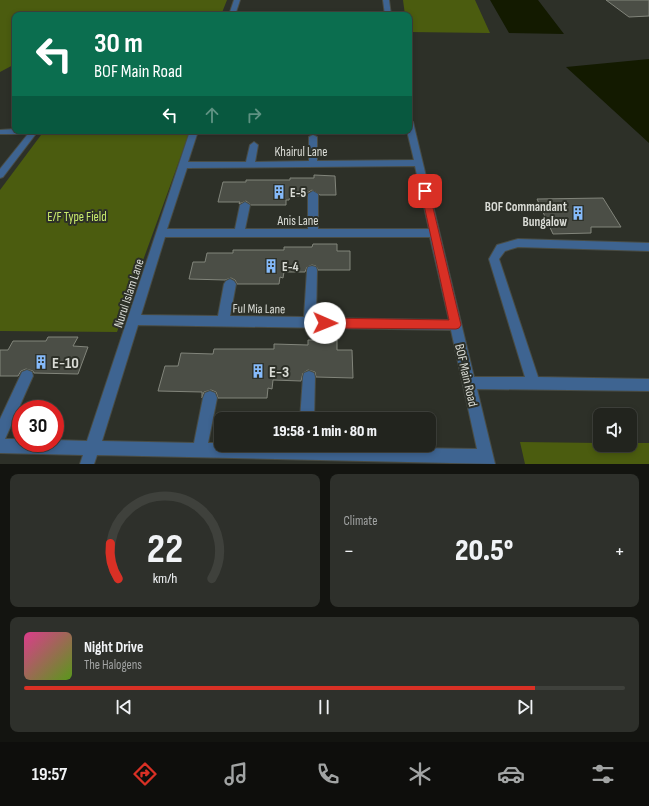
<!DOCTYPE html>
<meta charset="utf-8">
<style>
:root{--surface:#22241e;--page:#2e302b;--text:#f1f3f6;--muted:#a2a4a4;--line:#3f413c;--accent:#d93025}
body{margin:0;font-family:"Sofia Sans Condensed",sans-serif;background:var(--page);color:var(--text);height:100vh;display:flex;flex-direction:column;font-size:15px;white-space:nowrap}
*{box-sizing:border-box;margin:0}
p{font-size:13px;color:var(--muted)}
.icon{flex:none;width:22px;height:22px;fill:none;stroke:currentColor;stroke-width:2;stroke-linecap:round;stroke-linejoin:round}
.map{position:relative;height:464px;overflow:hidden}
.panel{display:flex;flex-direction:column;gap:10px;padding:10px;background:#131410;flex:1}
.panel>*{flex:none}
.top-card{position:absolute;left:12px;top:12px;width:400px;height:122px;border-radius:8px;box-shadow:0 2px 6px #0003,0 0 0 1px var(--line);background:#0b6e4f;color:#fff;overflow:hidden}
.controls{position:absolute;left:593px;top:408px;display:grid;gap:8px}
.controls a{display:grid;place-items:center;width:44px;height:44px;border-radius:8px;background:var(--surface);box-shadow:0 2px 6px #0003,0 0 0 1px var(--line);font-size:20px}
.speed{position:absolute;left:12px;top:400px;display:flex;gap:8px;font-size:20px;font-weight:700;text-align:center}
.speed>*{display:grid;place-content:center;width:52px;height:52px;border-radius:50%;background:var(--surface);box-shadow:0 2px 6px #0003,0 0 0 1px var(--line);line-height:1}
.speed .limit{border:6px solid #d22;background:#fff;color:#111}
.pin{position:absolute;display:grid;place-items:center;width:34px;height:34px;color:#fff;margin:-17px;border-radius:8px;box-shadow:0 2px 6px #0006}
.me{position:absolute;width:44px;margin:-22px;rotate:91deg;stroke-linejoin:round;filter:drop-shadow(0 0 3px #0008)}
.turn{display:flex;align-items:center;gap:14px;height:84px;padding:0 16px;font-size:18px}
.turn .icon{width:52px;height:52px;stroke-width:2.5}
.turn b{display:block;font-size:28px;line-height:34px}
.lanes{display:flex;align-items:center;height:38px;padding:0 16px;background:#0003;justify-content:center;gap:20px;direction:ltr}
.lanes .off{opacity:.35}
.big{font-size:30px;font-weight:800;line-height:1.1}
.panel .widget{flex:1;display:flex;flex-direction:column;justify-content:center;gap:6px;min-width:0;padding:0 14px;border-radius:8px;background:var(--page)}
.panel .dial{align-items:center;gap:0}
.dial svg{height:104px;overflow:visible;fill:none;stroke:var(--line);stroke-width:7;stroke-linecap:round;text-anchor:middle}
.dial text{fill:var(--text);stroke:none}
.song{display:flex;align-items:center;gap:12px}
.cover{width:48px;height:48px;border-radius:6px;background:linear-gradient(135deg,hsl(330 70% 55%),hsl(90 70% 35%))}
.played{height:4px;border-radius:2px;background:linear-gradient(90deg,var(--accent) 85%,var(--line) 85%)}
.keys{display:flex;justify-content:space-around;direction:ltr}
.heat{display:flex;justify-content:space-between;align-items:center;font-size:22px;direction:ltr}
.panel .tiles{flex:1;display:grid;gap:10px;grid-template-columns:1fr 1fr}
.widget:last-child{grid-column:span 2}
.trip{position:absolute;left:214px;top:412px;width:222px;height:40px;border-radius:8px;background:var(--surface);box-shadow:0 2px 6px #0003,0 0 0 1px var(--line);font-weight:800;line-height:40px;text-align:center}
.tab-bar{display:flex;height:64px;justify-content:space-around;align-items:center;background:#0e0e0c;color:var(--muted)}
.tab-bar .icon{width:28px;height:28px}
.tab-bar .active{color:var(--accent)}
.tab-bar b{font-size:18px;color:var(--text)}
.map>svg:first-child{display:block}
</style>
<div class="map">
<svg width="649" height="464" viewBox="0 0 649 464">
<rect width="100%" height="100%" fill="#2d3028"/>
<path fill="#4b5c0f" d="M0 0H227L221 15H15V64L0 72Z
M403 0H475L490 33 409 32V15H405Z
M44 131H190L117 332 0 331V190Z
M520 442 600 443V445H630V443H649V464H525Z"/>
<path fill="#131a00" d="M490 0H538L564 34 509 33Z
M649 59V143L566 67Z"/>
<path fill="#4b4e46" stroke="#82857b" d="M606 0H649V16L629 17Z
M314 175 335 176 336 195H320L312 190 307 193 306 196H290L289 200H286V205H251L246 201 239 204 240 202H218L223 182H246V180H290V178H314Z
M603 198 621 227H591V233L553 234 537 199Z
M313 244H337V251H350V270H318L316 266 312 265 307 267 305 272H284L283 278 280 277 279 284H237L235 280 231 278 225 280 189 279 193 262H205L207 253H233V250H284V247H312Z
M48 337H78L73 346 88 347 78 374 34 373 33 371 26 369 21 371 18 376H0V350H8L13 341H46Z
M308 340H337V350H352L353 378 316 377 315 372 308 370 303 373 301 381 273 380 272 389 268 388 267 398H218L216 392 211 390 204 392 202 398V392L158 391 165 366H178L181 353 213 354 214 349H274V344L308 345Z"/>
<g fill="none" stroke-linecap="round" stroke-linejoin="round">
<defs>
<path id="minor" d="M234 0H240L235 15H229Z
M383 0H389L391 15H385Z
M409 120 413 122 474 377H525L489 259 497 245 518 239 649 243V251L518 247 505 251 499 259 538 377 649 379V391L477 389 495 464 97 455 94 464H80L83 455 0 453V419L22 372 27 370 32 372 33 376 5 439H21V443H55V440L87 441 190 131H198L188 162H246L250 145 254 142 258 145 255 162 309 161V137L313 135 317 137V161L414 160 407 131H409ZM415 166 429 229H318V194L313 191 308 194V229H245L250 205 245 202 240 205 235 229H167L187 168ZM165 237H430L449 320 316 318 317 270 316 267 312 266 308 267 307 270 304 317 230 316 236 284 234 281 230 279 226 281 224 284 218 316 141 315ZM138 325 451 330 477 449 221 445V443H208L217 398 215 393 210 391 205 393 203 398 194 443 102 441Z
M15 129V131H38L3 177 0 178V169L28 134H0V130Z
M309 371 314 373 315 377 314 419H300L303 377 304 373Z"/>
</defs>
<use href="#minor" stroke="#494c44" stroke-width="2"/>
<use href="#minor" fill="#3e6491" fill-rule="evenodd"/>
</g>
<path fill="#d93025" stroke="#8d1f18" d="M425 188 429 191 461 325 459 328 456 329 325 328 321 326 320 323 321 319 325 318 449 320 421 191Z"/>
<defs>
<symbol id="building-bare" viewBox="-9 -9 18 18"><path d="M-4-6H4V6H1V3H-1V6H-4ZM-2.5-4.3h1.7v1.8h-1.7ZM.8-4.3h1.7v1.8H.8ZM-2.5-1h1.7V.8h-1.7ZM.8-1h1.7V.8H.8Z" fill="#86bbfb" stroke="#2d3028" stroke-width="2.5" paint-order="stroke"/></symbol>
</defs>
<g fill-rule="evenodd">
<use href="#building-bare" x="269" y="182" width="20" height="20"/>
<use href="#building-bare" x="568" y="203" width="20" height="20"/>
<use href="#building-bare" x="261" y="256" width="20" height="20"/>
<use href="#building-bare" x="31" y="352" width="20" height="20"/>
<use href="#building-bare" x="248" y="361" width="20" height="20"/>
</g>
<g text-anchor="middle" stroke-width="4" stroke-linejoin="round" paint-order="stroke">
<g font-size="13" fill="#dadcd6" stroke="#2d3028">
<text x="301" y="156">Khairul Lane</text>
<text x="298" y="225">Anis Lane</text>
<text transform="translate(128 293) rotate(-72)" y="5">Nurul Islam Lane</text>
<text transform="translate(259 308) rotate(1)" y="5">Ful Mia Lane</text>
<text transform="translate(467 375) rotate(77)" y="5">BOF Main Road</text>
</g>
<g font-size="13" font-weight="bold" fill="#dadcd6" stroke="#2d3028" text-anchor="start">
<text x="290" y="197">E-5</text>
<text x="567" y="211" text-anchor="end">BOF Commandant<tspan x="567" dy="15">Bungalow</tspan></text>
<text x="282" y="271">E-4</text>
</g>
<g font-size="13" fill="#c9eb6c" stroke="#2d3028">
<text x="77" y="221">E/F Type Field</text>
</g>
<g font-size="16" font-weight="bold" fill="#dadcd6" stroke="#2d3028" text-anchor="start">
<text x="52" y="368">E-10</text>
<text x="269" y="377">E-3</text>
</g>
</g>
</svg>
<div class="controls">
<a><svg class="icon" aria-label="sound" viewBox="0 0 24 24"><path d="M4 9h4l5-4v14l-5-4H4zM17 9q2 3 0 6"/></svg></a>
</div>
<div class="speed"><div class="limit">30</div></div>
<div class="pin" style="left:425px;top:191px;background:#d93025"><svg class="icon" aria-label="arrive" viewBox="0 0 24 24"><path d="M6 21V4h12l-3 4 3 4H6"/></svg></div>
<svg class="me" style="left:325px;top:323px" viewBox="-20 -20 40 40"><circle r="19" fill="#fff"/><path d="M0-13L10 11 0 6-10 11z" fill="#d93025"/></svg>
<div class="trip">19:58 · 1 min · 80 m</div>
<div class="top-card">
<div class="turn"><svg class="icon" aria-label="left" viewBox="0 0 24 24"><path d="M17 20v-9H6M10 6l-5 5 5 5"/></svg><div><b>30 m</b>BOF Main Road</div></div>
<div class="lanes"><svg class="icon" aria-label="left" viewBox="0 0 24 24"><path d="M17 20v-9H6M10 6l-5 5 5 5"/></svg><svg class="icon off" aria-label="ahead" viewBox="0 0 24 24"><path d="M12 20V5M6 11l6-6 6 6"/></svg><svg class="icon off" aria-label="right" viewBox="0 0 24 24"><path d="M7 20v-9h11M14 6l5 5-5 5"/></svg></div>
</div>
</div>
<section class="panel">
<div class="tiles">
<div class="widget dial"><svg viewBox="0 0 100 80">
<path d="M14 69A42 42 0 1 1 86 69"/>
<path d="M14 69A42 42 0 0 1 8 42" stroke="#d93025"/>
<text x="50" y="56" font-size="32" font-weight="700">22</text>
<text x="50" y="72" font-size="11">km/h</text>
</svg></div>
<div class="widget"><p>Climate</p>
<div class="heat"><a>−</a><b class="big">20.5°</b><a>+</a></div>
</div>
<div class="widget">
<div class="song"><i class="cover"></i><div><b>Night Drive</b><p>The Halogens</p></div></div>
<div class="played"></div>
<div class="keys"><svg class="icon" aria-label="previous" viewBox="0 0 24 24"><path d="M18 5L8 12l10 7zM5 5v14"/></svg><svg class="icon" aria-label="pause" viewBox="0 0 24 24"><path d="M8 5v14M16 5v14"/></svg><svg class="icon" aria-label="next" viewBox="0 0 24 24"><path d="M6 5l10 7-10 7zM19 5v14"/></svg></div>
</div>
</div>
</section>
<nav class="tab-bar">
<b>19:57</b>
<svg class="icon active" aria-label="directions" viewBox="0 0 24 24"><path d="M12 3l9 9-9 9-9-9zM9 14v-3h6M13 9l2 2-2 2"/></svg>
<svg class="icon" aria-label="music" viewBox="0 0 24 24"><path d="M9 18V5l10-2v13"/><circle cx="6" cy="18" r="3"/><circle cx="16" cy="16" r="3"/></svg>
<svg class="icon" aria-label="phone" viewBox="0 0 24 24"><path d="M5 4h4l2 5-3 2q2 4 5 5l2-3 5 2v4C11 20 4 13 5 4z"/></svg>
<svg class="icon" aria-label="climate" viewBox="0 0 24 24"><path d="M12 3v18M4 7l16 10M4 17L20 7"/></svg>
<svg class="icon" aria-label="car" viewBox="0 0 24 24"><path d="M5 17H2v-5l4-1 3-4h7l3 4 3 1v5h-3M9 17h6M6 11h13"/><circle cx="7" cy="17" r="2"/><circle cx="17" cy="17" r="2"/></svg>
<svg class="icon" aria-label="filters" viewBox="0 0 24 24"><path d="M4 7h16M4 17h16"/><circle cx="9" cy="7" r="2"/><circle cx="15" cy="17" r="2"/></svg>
</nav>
